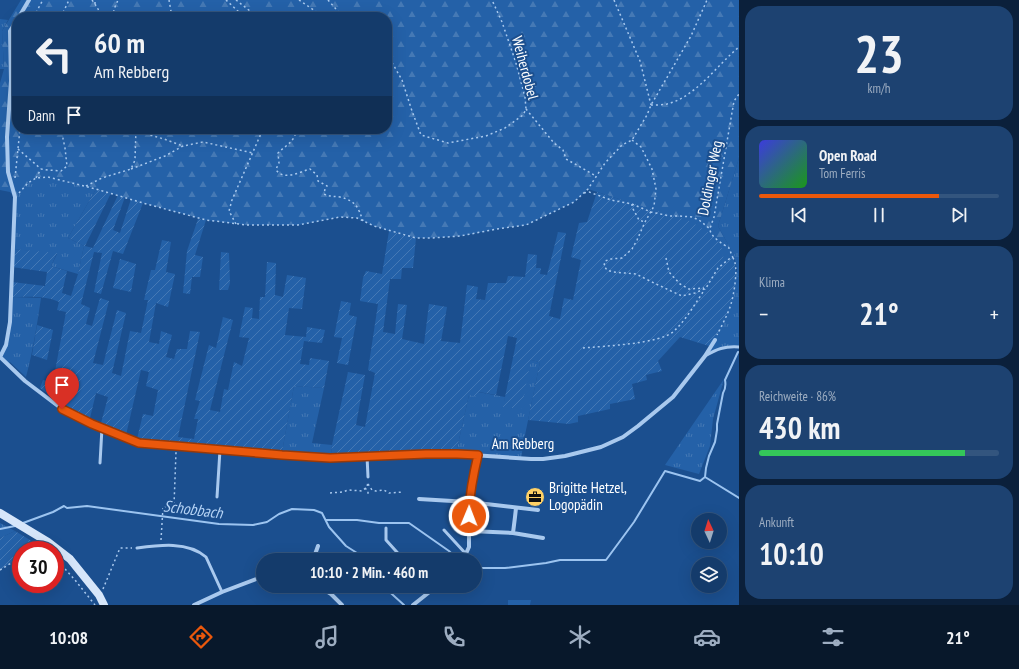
<!DOCTYPE html>
<html lang="de">
<meta charset="utf-8">
<style>
:root{--surface:#143b6b;--page:#1d4271;--text:#f1f3f6;--muted:#9dadc1;--line:#33557e;--accent:#ea580c}
body{margin:0;font-family:"PT Sans Narrow",sans-serif;background:var(--page);color:var(--text);height:100vh;display:flex;flex-direction:column;font-size:15px;white-space:nowrap}
*{box-sizing:border-box;margin:0}
p{font-size:13px;color:var(--muted)}
.icon{flex:none;width:22px;height:22px;fill:none;stroke:currentColor;stroke-width:2;stroke-linecap:round;stroke-linejoin:round}
.map{position:relative;flex:1;overflow:hidden}
.drawer{display:flex;flex-direction:column;gap:6px;padding:6px;background:#0b203b;width:280px}
.drawer>*{flex:none}
.guide{position:absolute;left:12px;top:12px;width:380px;height:122px;border-radius:16px;box-shadow:0 4px 16px #0002,0 0 0 1px var(--line);background:#143b6b;color:var(--text);overflow:hidden}
.needle{width:26px;rotate:356deg}
.controls{position:absolute;left:691px;top:513px;display:grid;gap:8px}
.controls a{display:grid;place-items:center;width:36px;height:36px;border-radius:50%;background:var(--surface);box-shadow:0 4px 16px #0002,0 0 0 1px var(--line);font-size:20px}
.speed{position:absolute;left:12px;top:541px;display:flex;gap:8px;font-size:20px;font-weight:700;text-align:center}
.speed>*{display:grid;place-content:center;width:52px;height:52px;border-radius:50%;background:var(--surface);box-shadow:0 4px 16px #0002,0 0 0 1px var(--line);line-height:1}
.speed .limit{border:6px solid #d22;background:#fff;color:#111}
.pin{position:absolute;display:grid;place-items:center;width:34px;height:34px;color:#fff;margin:-41px -17px;border-radius:50% 50% 50% 0;rotate:-45deg;box-shadow:0 0 4px #0007}
.pin .icon{rotate:45deg}
.me{position:absolute;width:44px;margin:-22px;rotate:1deg;stroke-linejoin:round;filter:drop-shadow(0 0 3px #0008)}
.turn{display:flex;align-items:center;gap:14px;height:84px;padding:0 16px;font-size:18px}
.turn .icon{width:52px;height:52px;stroke-width:2.5}
.turn b{display:block;font-size:28px;line-height:34px}
.then{display:flex;align-items:center;height:38px;padding:0 16px;background:#0003;gap:8px;font-size:15px}
.big{font-size:30px;font-weight:700;line-height:1.1}
.drawer .tile{flex:1;display:flex;flex-direction:column;justify-content:center;gap:6px;min-width:0;padding:0 14px;border-radius:16px;background:var(--page)}
.drawer .dial{align-items:center;gap:0}
.dial b{font-size:52px;line-height:1}
.song{display:flex;align-items:center;gap:12px}
.cover{width:48px;height:48px;border-radius:6px;background:linear-gradient(135deg,hsl(240 70% 55%),hsl(120 70% 35%))}
.played{height:4px;border-radius:2px;background:linear-gradient(90deg,var(--accent) 75%,var(--line) 75%)}
.keys{display:flex;justify-content:space-around;direction:ltr}
.heat{display:flex;justify-content:space-between;align-items:center;font-size:22px;direction:ltr}
.charge{height:6px;border-radius:3px;background:linear-gradient(90deg,#34c759 86%,var(--line) 0)}
.trip{position:absolute;left:256px;top:553px;width:226px;height:40px;border-radius:20px;background:var(--surface);box-shadow:0 4px 16px #0002,0 0 0 1px var(--line);font-weight:700;line-height:40px;text-align:center}
.tabs{display:flex;height:64px;justify-content:space-around;align-items:center;background:#08182b;color:var(--muted)}
.tabs .icon{width:28px;height:28px}
.tabs .active{color:var(--accent)}
.tabs b{font-size:18px;color:var(--text)}
main{display:flex;flex:1;min-height:0}
.map>svg:first-child{display:block}
</style>
<main>
<div class="map">
<svg width="739" height="605" viewBox="0 0 739 605">
<defs>
<pattern id="grass-tufts" width="24" height="20" patternUnits="userSpaceOnUse"><rect width="24" height="20" fill="#2461a8"/><path d="M3 7l-1-3M5 7V3M7 7l1-3M15 17l-1-3M17 17v-4M19 17l1-3" fill="none" stroke="#4579b5"/></pattern>
<pattern id="forest-firs" width="22" height="20" patternUnits="userSpaceOnUse"><rect width="22" height="20" fill="#2461a8"/><path d="M5 1l3.5 6h-7zM16 11l3.5 6h-7z" fill="#4579b5"/></pattern>
<pattern id="garden-furrows" width="10" height="10" patternUnits="userSpaceOnUse"><rect width="10" height="10" fill="#2461a8"/><path d="M-1 1l2-2M0 10L10 0M9 11l2-2" fill="none" stroke="#4579b5"/></pattern>
</defs>
<rect width="100%" height="100%" fill="#1b4f8f"/>
<path fill="url(#grass-tufts)" d="M0 19 8 20 2 31 4 69H0Z
M739 158V347L717 349 705 356 713 345 737 270 734 255 718 226Z
M48 177 96 189 68 238 84 246 78 274 51 266 57 254 13 249 15 197 28 183 36 178Z
M11 297 41 298C37 325 33 351 26 377L10 362 8 365 0 357 6 345Z
M531 360 540 362 525 435 521 458 456 453 469 395 478 392 505 397 504 407Z
M724 379 713 419 710 446 699 474 665 465Z
M294 386 324 388 312 443 332 445 331 454 282 452Z
M0 523 15 531 0 538Z"/>
<path fill="url(#forest-firs)" fill-rule="evenodd" d="M21 0H739V158L718 226 734 255 735 260 733 258 724 262 650 209 588 189 574 202 526 225 497 229 460 236 432 238H416L389 231 374 226 357 218 340 217 298 225H247L206 220 143 203 96 189 48 177 35 178 28 183 15 197 10 192 0 190V83L4 69 2 31ZM17 17H387V129H17Z"/>
<path fill="#2461a8" d="M508 600H531L530 605H508Z"/>
<path fill="url(#garden-furrows)" d="M96 189 111 193 85 246 93 248 118 195 125 197 113 230 120 233 131 199 143 203 123 254 113 251 101 294 94 292 102 253 94 252 81 304 90 308 86 324 92 326 100 298 109 301 93 363 103 365 117 310 126 313 112 373 121 376 130 331 141 333 148 300H144L151 270H155L162 240 171 242 166 272 175 274 168 307 156 303 149 342 159 344 161 331 172 335 166 357 174 359 177 349H187L190 331 200 332 178 437 194 439 198 419H194L200 401 195 400 209 345 216 348 223 317 233 320 210 410 220 412 224 389 228 390 234 362 242 366 249 338 239 337 245 307 253 308 252 318 259 319 260 297H265L267 262 276 263 275 295 283 297 287 275 306 278 302 309 289 308 285 335 306 337 307 327 325 330 322 343 304 341 300 364 309 365 310 358 329 361 324 388 294 386 282 452 137 439 143 414 153 416 158 390 146 386 149 372 141 370 126 435 101 423 108 397 96 393 90 418 59 402 40 388 43 380 53 382 66 312 57 310 59 302C45 295 26 297 11 297L12 282 45 286 47 272 12 267 13 249 57 253 51 266 67 271 62 293 71 296 78 274 84 246 68 238Z
M597 192 690 221 712 235 721 244 724 262 729 259 733 258C739 266 734 294 731 304 727 316 719 334 713 345L709 346 680 337 658 361 662 371 646 375 647 380 632 384 635 399 610 404V409L578 416V422L569 424 528 420 540 362 531 360 521 409 503 407 517 338 508 336 496 395 479 392 478 397 469 395 456 453 378 456 331 454 332 445 348 372 365 375 356 425 365 427 375 373 368 370 378 304 360 301 363 278 366 271 382 274 389 231 416 238 413 268H402L401 279H390L383 332 395 334 398 304 407 305 402 339 424 344 429 304 447 307 441 341 460 343 467 285 478 287 476 299 485 300 488 283H506L508 276 525 277 528 254 537 255 536 268H541L540 274 547 275 558 232 566 233 549 316 560 319 564 298 573 300 581 260 571 257 579 223 587 222Z
M198 219 206 220 195 255 203 257 200 277H192L190 294 183 293 187 251Z
M221 252 229 253 230 283 228 290H219Z
M120 259 136 264 131 292 113 288Z
M341 301 351 303 349 315 357 317 348 365 337 363 342 338 334 337Z
M37 325 53 330 47 360 32 355Z
M15 531 40 546 33 550H21V557L0 570V538Z"/>
<g fill="none" stroke-linecap="round" stroke-linejoin="round">
<path stroke="#9cc4f0" stroke-width="2" d="M705 477 706 468 709 456 715 442 717 430V424L723 393C726 388 726 385 725 380L738 352
M326 520H357L379 523H409L449 551 458 560
M23 523 53 512 64 506 67 508 87 506 219 524 253 525 267 522 279 514 292 509 314 510 322 513 329 527 346 546 357 553 360 560
M0 529 15 526
M475 568H505L546 563 560 560H606L634 522 665 471 700 481 705 477 739 498
M383 586 404 605"/>
<path stroke="#a9c9ee" stroke-width="1.5" stroke-dasharray="2 3" stroke-linecap="butt" d="M92 0 97 7 102 17
M169 0 172 17
M226 0 241 14 244 17
M236 0 250 11 253 17
M299 0 324 17
M328 0 343 17
M614 0 640 61 651 105
M95 4V0
M34 17 40 5 43 0
M61 17 69 0
M112 17 115 7 118 0
M387 54 402 80 412 111 421 135 448 143 486 136 505 128 523 115 526 109 525 97 516 63 502 22 492 0
M651 105C656 105 662 105 667 104 696 97 717 65 739 47
M526 109 554 143 563 150 566 159 596 176
M297 129C293 144 288 143 278 153L279 163 277 167 276 170C285 181 299 172 310 169L317 175 318 181 327 186 325 189 324 194C330 197 334 196 340 197 356 201 358 207 363 221
M136 131 164 139 183 146
M632 140 641 147 652 169 656 189 654 206 645 222 637 240 632 249 622 258 611 259 605 261 604 266 607 270 613 272 636 274 656 284 682 296 695 293 706 288 718 268 729 259 733 258C739 266 734 294 731 304 728 314 722 325 717 335
M18 149 41 169
M131 169 165 156 183 146 203 142 253 153
M15 178 20 129
M36 178 41 169 48 170 61 171 67 166 65 148 61 129
M86 186 102 178 131 169 135 160 136 129
M19 193 28 183 36 178 48 177 96 189 143 203 206 220 247 225H298L340 217 357 218 374 226 416 238H432L460 236 497 229 526 225 574 202 588 189 605 163 622 145 632 140 647 115 651 105 691 36 707 0
M584 193 589 192 611 200 632 204 651 212 670 216H679L692 217 699 220 710 229
M632 204V207L639 220 645 222
M236 224 229 211 232 200 263 129
M666 258 669 272 680 284 689 289 704 288
M733 258 729 248C724 245 711 237 710 230 710 226 713 221 714 217L734 101 739 94
M583 348C603 346 661 344 674 331 687 319 696 302 705 289
M368 484 372 490 376 491 384 490 389 493 403 492
M365 488 368 491V495
M330 493 343 492 348 490 362 491 367 487 368 482
M161 540 163 507 174 505 176 452
M33 550 40 546
M55 558 75 580 95 605
M0 570 21 557
M103 589 120 548H132"/>
<path stroke="#a9c9ee" stroke-width="3" d="M705 356C717 349 724 346 739 347
M367 456 368 477
M100 463 102 428
M217 497 220 450
M386 528V540L404 560
M444 530 466 554
M137 548C159 545 188 541 206 557L222 592
M427 586 432 591"/>
<path stroke="#a9c9ee" stroke-width="4" d="M19 17 29 0
M0 357 25 381 62 409 92 424 139 443 176 446 281 455 330 458 367 456 457 454 531 459H543L565 456 601 447 623 437 638 426 673 397 705 356 715 340
M0 357 6 345 10 322 15 197 8 172 7 137 11 81 10 31 17 20
M419 499 469 502 538 510
M470 531 513 533 543 538
M513 533 515 517 516 508
M313 560 318 546
M463 560 469 547V502L471 483 478 455
M318 586 331 594 342 605
M194 605 222 592 259 578H263
M413 605 437 586"/>
<path stroke="#d6e6fa" stroke-width="8" d="M0 513 48 542 70 559 99 595 104 605"/>
</g>
<g fill="none" stroke-linecap="round" stroke-linejoin="round">
<defs>
<path id="route" d="M62 409 92 424 139 443 176 446 282 455 330 458 426 454H457L478 455C473 476 469 495 469 516"/>
</defs>
<use href="#route" stroke="#983908" stroke-width="10"/>
<use href="#route" stroke="#ea580c" stroke-width="7"/>
</g>
<defs>
<symbol id="office-disc" viewBox="-11 -11 22 22"><circle r="9.5" fill="#ffd166" stroke="#1b4f8f"/><path d="M-6-3h4V-5.5h4V-3h4V5H-6ZM-1-4.5V-3h2v-1.5ZM-6 0V1H6V0Z" fill="#111"/></symbol>
</defs>
<g fill-rule="evenodd">
<use href="#office-disc" x="524" y="486" width="22" height="22"/>
</g>
<g text-anchor="middle" stroke-width="4" stroke-linejoin="round" paint-order="stroke">
<g font-size="15" fill="#fff" stroke="#1b4f8f">
<text transform="translate(525 68) rotate(75)" y="5">Weiherdobel</text>
<text transform="translate(710 178) rotate(-79)" y="5">Doldinger Weg</text>
<text x="523" y="449">Am Rebberg</text>
</g>
<g font-size="15" fill="#fff" stroke="#1b4f8f" text-anchor="start">
<text x="549" y="493">Brigitte Hetzel,<tspan x="549" dy="17">Logopädin</tspan></text>
</g>
<g font-size="16" font-style="italic" fill="#b5d3f5" stroke="#1b4f8f">
<text transform="translate(193 509) rotate(7)" y="6">Schobbach</text>
</g>
</g>
</svg>
<div class="controls">
<a><svg class="needle" viewBox="-14 -14 28 28"><path d="M0-13l5 13h-10z" fill="#e53935"/><path d="M0 13l5-13h-10z" fill="#9dadc1"/></svg></a>
<a><svg class="icon" aria-label="layers" viewBox="0 0 24 24"><path d="M12 4l9 5-9 5-9-5zM3 14l9 5 9-5"/></svg></a>
</div>
<div class="speed"><div class="limit">30</div></div>
<div class="pin" style="left:62px;top:409px;background:#d93025"><svg class="icon" aria-label="arrive" viewBox="0 0 24 24"><path d="M6 21V4h12l-3 4 3 4H6"/></svg></div>
<svg class="me" style="left:469px;top:516px" viewBox="-20 -20 40 40"><circle r="17" fill="#ea580c" stroke="#fff" stroke-width="3"/><path d="M0-11L8 9 0 5-8 9z" fill="#fff"/></svg>
<div class="trip">10:10 · 2 Min. · 460 m</div>
<div class="guide">
<div class="turn"><svg class="icon" aria-label="left" viewBox="0 0 24 24"><path d="M17 20v-9H6M10 6l-5 5 5 5"/></svg><div><b>60 m</b>Am Rebberg</div></div>
<div class="then">Dann<svg class="icon" aria-label="arrive" viewBox="0 0 24 24"><path d="M6 21V4h12l-3 4 3 4H6"/></svg></div>
</div>
</div>
<section class="drawer">
<div class="tile dial"><b>23</b><p>km/h</p></div>
<div class="tile">
<div class="song"><i class="cover"></i><div><b>Open Road</b><p>Tom Ferris</p></div></div>
<div class="played"></div>
<div class="keys"><svg class="icon" aria-label="previous" viewBox="0 0 24 24"><path d="M18 5L8 12l10 7zM5 5v14"/></svg><svg class="icon" aria-label="pause" viewBox="0 0 24 24"><path d="M8 5v14M16 5v14"/></svg><svg class="icon" aria-label="next" viewBox="0 0 24 24"><path d="M6 5l10 7-10 7zM19 5v14"/></svg></div>
</div>
<div class="tile"><p>Klima</p>
<div class="heat"><a>−</a><b class="big">21°</b><a>+</a></div>
</div>
<div class="tile"><p>Reichweite · 86%</p><b class="big">430 km</b><div class="charge"></div></div>
<div class="tile"><p>Ankunft</p><b class="big">10:10</b></div>
</section>
</main>
<nav class="tabs">
<b>10:08</b>
<svg class="icon active" aria-label="directions" viewBox="0 0 24 24"><path d="M12 3l9 9-9 9-9-9zM9 14v-3h6M13 9l2 2-2 2"/></svg>
<svg class="icon" aria-label="music" viewBox="0 0 24 24"><path d="M9 18V5l10-2v13"/><circle cx="6" cy="18" r="3"/><circle cx="16" cy="16" r="3"/></svg>
<svg class="icon" aria-label="phone" viewBox="0 0 24 24"><path d="M5 4h4l2 5-3 2q2 4 5 5l2-3 5 2v4C11 20 4 13 5 4z"/></svg>
<svg class="icon" aria-label="climate" viewBox="0 0 24 24"><path d="M12 3v18M4 7l16 10M4 17L20 7"/></svg>
<svg class="icon" aria-label="car" viewBox="0 0 24 24"><path d="M5 17H2v-5l4-1 3-4h7l3 4 3 1v5h-3M9 17h6M6 11h13"/><circle cx="7" cy="17" r="2"/><circle cx="17" cy="17" r="2"/></svg>
<svg class="icon" aria-label="filters" viewBox="0 0 24 24"><path d="M4 7h16M4 17h16"/><circle cx="9" cy="7" r="2"/><circle cx="15" cy="17" r="2"/></svg>
<b>21°</b>
</nav>
